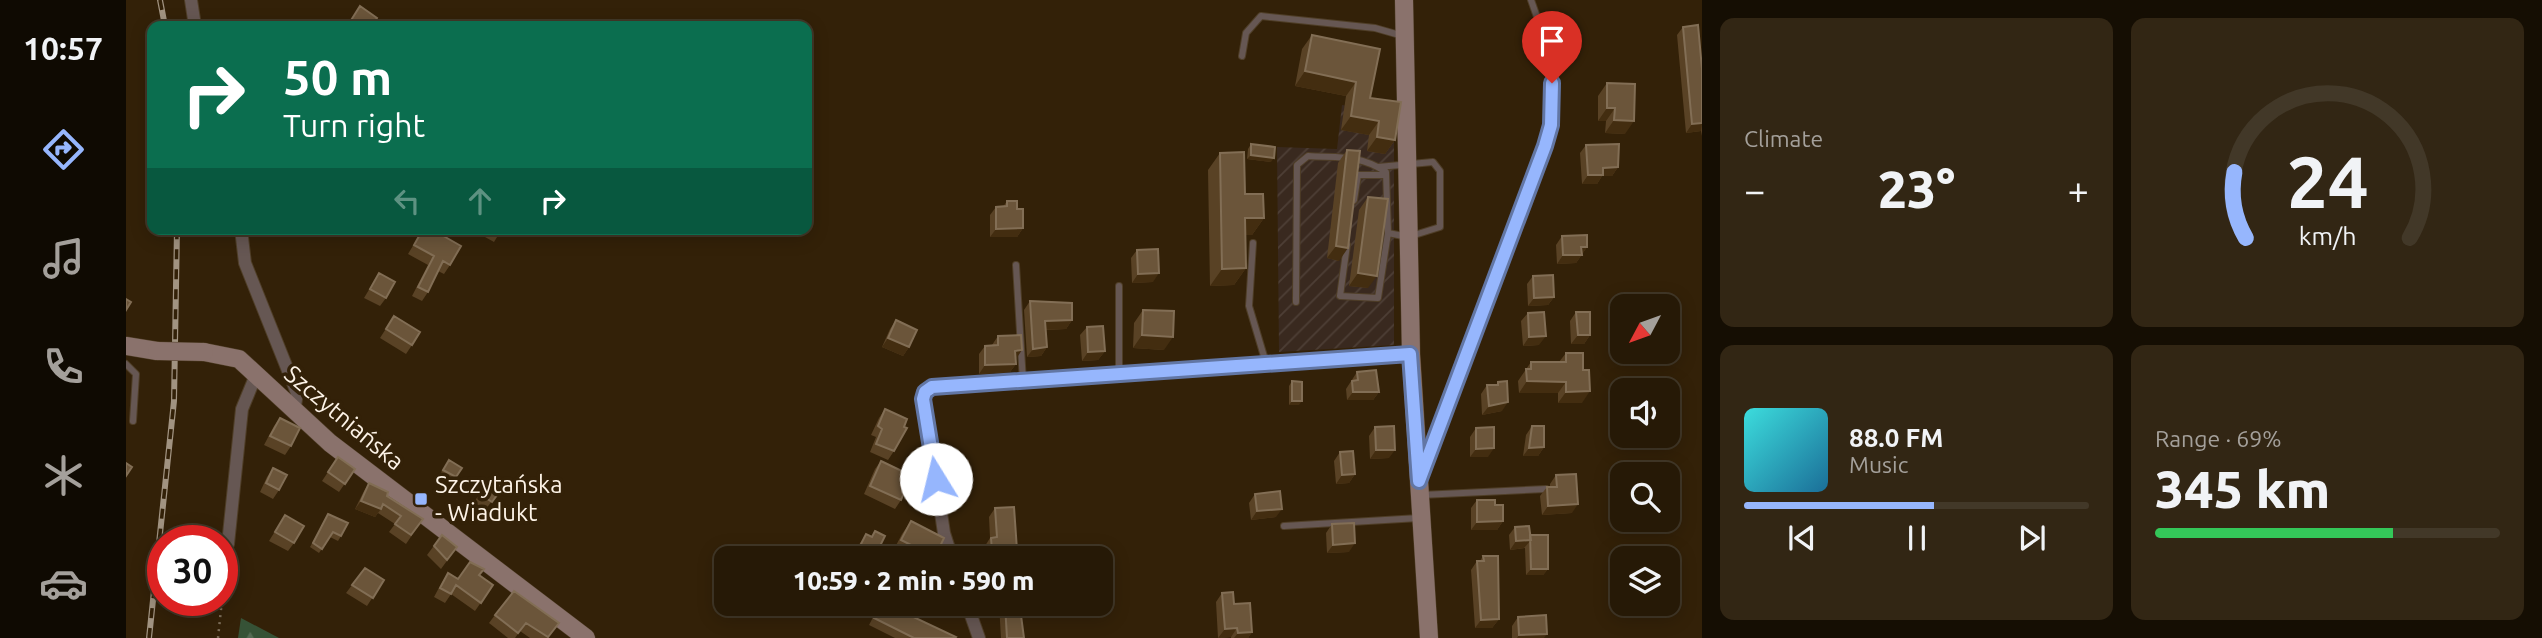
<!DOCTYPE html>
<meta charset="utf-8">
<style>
:root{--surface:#261906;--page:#322614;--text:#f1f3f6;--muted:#a4a09b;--line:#423828;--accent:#96b6fd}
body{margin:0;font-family:Ubuntu,sans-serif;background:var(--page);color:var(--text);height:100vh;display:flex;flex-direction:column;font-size:26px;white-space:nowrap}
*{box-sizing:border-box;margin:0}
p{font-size:23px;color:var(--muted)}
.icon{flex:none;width:38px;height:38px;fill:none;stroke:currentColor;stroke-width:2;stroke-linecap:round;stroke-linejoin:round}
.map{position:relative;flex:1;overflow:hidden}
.sheet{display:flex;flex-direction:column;gap:18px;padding:18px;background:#150e03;width:840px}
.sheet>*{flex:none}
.hud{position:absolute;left:21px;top:21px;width:665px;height:214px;border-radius:14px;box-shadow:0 4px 18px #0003,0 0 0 2px var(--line);background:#0b6e4f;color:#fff;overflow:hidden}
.needle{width:46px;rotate:229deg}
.controls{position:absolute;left:1484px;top:294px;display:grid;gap:14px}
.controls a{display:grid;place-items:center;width:70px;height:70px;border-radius:14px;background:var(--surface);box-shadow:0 4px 18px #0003,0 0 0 2px var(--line);font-size:35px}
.speed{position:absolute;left:21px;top:525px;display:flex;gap:14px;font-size:35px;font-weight:700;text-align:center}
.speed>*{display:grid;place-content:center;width:91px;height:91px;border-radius:50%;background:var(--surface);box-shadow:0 4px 18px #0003,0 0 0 2px var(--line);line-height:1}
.speed .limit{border:10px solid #d22;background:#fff;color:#111}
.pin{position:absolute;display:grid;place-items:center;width:60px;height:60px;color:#fff;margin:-72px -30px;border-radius:50% 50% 50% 0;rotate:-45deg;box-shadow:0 0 7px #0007}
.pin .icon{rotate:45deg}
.me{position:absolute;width:77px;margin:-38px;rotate:351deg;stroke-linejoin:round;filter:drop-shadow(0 0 5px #0008)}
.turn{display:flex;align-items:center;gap:24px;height:147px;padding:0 21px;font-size:32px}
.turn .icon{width:91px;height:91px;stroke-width:2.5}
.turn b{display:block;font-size:49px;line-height:60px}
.lanes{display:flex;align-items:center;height:66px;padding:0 21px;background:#0003;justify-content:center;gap:35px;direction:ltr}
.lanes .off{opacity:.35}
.big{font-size:52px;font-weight:800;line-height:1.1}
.sheet .widget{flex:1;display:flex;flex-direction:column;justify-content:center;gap:10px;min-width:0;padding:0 24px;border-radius:14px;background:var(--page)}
.sheet .dial{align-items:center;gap:0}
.dial svg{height:182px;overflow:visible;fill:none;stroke:var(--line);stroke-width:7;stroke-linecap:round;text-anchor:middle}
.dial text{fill:var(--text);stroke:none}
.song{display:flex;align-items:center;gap:21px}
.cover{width:84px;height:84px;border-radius:10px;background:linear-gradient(135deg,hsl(180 70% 55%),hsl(200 70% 35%))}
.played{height:7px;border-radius:4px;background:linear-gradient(90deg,var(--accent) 55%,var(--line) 55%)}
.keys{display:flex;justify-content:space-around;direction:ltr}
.heat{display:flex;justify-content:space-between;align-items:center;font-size:38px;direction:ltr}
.charge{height:10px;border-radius:5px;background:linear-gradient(90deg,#34c759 69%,var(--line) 0)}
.sheet .tiles{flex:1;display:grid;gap:18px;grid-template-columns:repeat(2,1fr)}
.trip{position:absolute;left:588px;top:546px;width:399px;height:70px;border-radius:14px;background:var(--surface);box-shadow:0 4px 18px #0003,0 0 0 2px var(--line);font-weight:800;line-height:70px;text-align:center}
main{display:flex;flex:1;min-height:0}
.menu{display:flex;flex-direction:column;width:126px;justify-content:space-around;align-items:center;background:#0f0a02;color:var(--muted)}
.menu .icon{width:49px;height:49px}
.menu .active{color:var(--accent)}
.menu b{font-size:32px;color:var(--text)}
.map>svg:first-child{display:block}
</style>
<main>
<nav class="menu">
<b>10:57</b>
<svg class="icon active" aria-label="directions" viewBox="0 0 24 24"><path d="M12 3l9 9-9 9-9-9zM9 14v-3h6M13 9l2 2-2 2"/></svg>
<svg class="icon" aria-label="music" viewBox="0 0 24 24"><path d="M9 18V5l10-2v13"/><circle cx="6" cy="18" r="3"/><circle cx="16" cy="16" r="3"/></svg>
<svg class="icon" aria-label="phone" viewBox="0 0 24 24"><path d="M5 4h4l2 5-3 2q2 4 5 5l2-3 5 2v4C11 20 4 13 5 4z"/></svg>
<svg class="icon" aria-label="climate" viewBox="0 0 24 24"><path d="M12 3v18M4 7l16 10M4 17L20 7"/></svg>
<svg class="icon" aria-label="car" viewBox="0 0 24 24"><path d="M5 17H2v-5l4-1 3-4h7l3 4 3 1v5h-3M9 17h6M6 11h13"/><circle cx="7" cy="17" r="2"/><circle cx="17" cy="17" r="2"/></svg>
</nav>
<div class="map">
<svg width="1576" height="638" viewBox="0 0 1576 638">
<defs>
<pattern id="industrial-furrows" width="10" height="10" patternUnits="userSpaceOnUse" patternTransform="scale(1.75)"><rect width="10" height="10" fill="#39291f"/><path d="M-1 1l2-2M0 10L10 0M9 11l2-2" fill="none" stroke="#4d3e35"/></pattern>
<pattern id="forest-firs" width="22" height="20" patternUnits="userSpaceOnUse" patternTransform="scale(1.75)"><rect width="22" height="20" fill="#365236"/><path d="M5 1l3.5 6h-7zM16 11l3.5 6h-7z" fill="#546b53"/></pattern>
</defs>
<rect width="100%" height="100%" fill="#332108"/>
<path fill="url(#industrial-furrows)" d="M1216 105 1268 113V345L1153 352 1151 147 1211 149Z"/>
<path fill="url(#forest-firs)" d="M115 618 153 638H112Z"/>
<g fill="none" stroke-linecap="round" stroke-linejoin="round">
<defs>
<path id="lane" d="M1116 56 1120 33 1135 16 1249 28 1277 36
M1228 200 1232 175H1260
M1127 243 1123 306 1140 363
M1221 245 1214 296 1252 298 1262 233
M890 265 897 382
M993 286V375
M1170 302 1171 165 1182 156C1212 158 1233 154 1260 172L1262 233 1282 237 1314 227V171L1307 162 1252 167
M0 364 10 374 7 421
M1298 466 1378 258 1425 125 1427 98 1423 51 1405 0
M1295 495 1420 489
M1158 526 1293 518"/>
<path id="street" d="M65 0 69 26
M115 229 119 263 171 393 168 412
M102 544 116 409 130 375
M826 558 818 533 798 399 799 392 806 388 1285 354
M841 604 853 638"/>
<path id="secondary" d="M1278 0 1285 354 1303 638
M0 346 31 351
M78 352 113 359 204 443 460 638"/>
</defs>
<use href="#lane" stroke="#4f3e27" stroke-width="8"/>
<use href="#street" stroke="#4f3e27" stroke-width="14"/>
<use href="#secondary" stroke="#4f3e27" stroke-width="19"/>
<path stroke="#7e6f5a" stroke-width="2.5" stroke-dasharray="2 5" stroke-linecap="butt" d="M96 596 101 554
M92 638 96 600"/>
<use href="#lane" stroke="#665753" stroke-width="6"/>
<use href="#street" stroke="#665753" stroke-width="12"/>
<use href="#secondary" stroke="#8a726c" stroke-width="18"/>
<defs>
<path id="rail" d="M34 0 39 26
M23 638 48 401 51 229"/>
</defs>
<use href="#rail" stroke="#a19381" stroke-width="6"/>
<use href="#rail" stroke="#332108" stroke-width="3.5" stroke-dasharray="10" stroke-linecap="butt"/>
<defs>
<path id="secondary-bridge" d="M31 351 78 352"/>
</defs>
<use href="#secondary-bridge" stroke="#4f3e27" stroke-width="19" stroke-linecap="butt"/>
<use href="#secondary-bridge" stroke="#8a726c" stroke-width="18"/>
</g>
<path fill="#594225" d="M1557 27 1576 69V136L1575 131 1560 133 1551 35Z
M1186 35 1244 98 1269 140 1259 154 1241 151 1243 135 1215 130 1220 96 1169 86 1176 49Z
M1481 83 1499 134 1479 133 1480 121H1472V96Z
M1125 144 1145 162 1121 159 1122 149Z
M1460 145 1492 167 1486 176H1476L1471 184H1456L1454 153Z
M1221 150 1213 261 1201 258 1212 163Z
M1094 153 1119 194 1138 218 1126 235H1119L1120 268 1108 285 1084 286 1082 170Z
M1242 197V288L1223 286 1233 210Z
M881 201 891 209 897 228 891 237H864V215L870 207H877Z
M297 229 324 265 318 274 312 271 302 292 296 301 286 296 302 265 282 254Z
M338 229H376L368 242 350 232 348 235Z
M1436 236 1461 247 1450 263 1431 264 1430 245Z
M1011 250 1027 282 1006 283 1005 258Z
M253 273 260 298 254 306 238 298Z
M1407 276 1428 297 1422 305 1402 306 1401 284Z
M904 301 946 320 940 329 920 330 921 347 915 356 901 357 898 310Z
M1017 310 1038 350 1007 348 1008 323Z
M1450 312 1464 335 1458 344H1445L1444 321Z
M1402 313 1413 345 1397 346 1395 321Z
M268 316 286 345 280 354 254 338Z
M770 320 783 347 777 356 756 347 764 329Z
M961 327 979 351 972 360 956 361 954 335Z
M872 336 890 359V364L884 372 853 374V354L859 346 866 345Z
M1440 353 1456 403H1432V393H1393L1392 381 1405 362H1433Z
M1231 372 1253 392 1247 400H1221L1220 389Z
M1166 381 1173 405H1163V386Z
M1372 382 1376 411 1356 415 1355 394 1361 385H1370Z
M759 409 768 451 762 460 744 452 750 437 745 435 753 418Z
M154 418 165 446 159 455 138 445 148 426Z
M1406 426 1418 447 1412 456H1397L1400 435Z
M1249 427 1263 458 1244 459 1243 436Z
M1350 428 1362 457H1344V437Z
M1214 452 1229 474 1223 483 1210 484 1208 461Z
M212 457 229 469 213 492 196 481Z
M323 460 336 468 327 482 314 474Z
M755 461 775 483V500L769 509 738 494 749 469Z
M147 468 153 490 147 499 134 492 141 477Z
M1430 475 1446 513 1416 515 1414 496 1421 487H1424V484Z
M364 479 377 487 359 510 348 502Z
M243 483 297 519 280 544 263 532 269 524 252 513 249 517 229 509 238 491Z
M1129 494 1150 517 1125 520 1123 503Z
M1351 500 1377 521 1371 530H1345V508Z
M869 508 886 558H860L859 546 864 538 863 517Z
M202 514 215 536 212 541 204 537 193 553 184 547Z
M159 515 168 543 162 551 143 541Z
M785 521 818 538 808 558H777L766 553 776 534Z
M1206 524 1223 552 1201 553 1200 533Z
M1389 527 1404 535 1422 569 1417 575H1400L1399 548 1384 550 1383 535Z
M749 531 759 536 748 558H730L727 557 734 543 740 534 745 537Z
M316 535 331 547 315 569 301 555Z
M910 550 923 558H904Z
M1357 556 1373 619 1366 628H1349L1345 570 1351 561H1354Z
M239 568 258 580 241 606 220 593Z
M322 573 332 578 353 575 367 585 349 611 325 594 319 603 308 597 316 582Z
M1096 593 1108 604 1126 632 1122 638H1105V637L1092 638 1090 602Z
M754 604 829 638H769L743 625Z
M873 604H904V607L898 615 895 616 898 638H875Z
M940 604H965L959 616 941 617Z
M369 615 433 623 422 638H404L394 631 389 638H382L363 623Z
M1392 617 1418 638H1386V626Z"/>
<path fill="#432d10" d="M1179 71 1230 82 1220 96 1169 86Z
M1481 108H1489L1480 121H1472Z
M1225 116 1253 121 1243 135 1215 130Z
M1488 120 1508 121 1499 134 1479 133Z
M1576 123 1575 131 1560 133 1566 124Z
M1251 137 1269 140 1259 154 1241 151Z
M1125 155 1148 158 1145 162 1121 159Z
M1492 167 1486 176H1476L1471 184H1456L1462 175 1477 168Z
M1119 218H1138L1126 235H1107Z
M897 228 891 237H864L870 229Z
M1210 246 1222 248 1213 261 1201 258Z
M1455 247H1461L1450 263 1431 264 1437 255Z
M1120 268 1108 285 1084 286 1096 269Z
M1033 273 1027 282 1006 283 1012 274Z
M1232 273 1251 276 1242 288 1223 286Z
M1428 297 1422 305 1402 306 1408 298Z
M946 320 940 329 913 330 919 321Z
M1016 335 1047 337 1038 350 1007 348Z
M1452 335H1464L1458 344H1445Z
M1420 336 1413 345 1397 346 1403 337Z
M762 338 783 347 777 356 756 347Z
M921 347 915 356 901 357 907 349Z
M896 350 890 359 889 351Z
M979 351 972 360 956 361 962 352Z
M890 364 884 372 853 374 859 365Z
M1401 381 1440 382 1432 393H1393Z
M1464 391 1456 403H1432L1440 392Z
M1227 392H1253L1247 400H1221Z
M1166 401H1176L1173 405H1163Z
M1382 402 1376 411 1356 415 1363 406Z
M1418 447 1412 456H1397L1403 448Z
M1368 448 1362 457H1344L1350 449Z
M1250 450H1269L1263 458 1244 459Z
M1229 474 1223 483 1210 484 1216 475Z
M235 501 255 509 249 517 229 509Z
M1452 504 1446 513 1416 515 1422 506Z
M1156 509 1150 517 1125 520 1131 511Z
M1377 521 1371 530H1345L1351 522Z
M1405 540 1398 548 1384 550 1390 541Z
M1229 543 1223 552 1201 553 1207 545Z
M891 550 886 558H861L866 551Z
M1405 569H1422L1417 575H1400Z
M904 607 898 615 888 616 894 608Z
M965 607 959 616 941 617 947 608Z
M1373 619 1366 628H1349L1355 620Z
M1111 628 1105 637 1092 638 1099 629Z
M1126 632 1122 638H1108L1112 633Z
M1421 634 1418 638H1391L1393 635Z"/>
<path fill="#6b553a" stroke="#826e55" stroke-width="2" d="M234 6 251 18 246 26H224L222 25Z
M1572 25 1576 69V123L1566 124 1557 27Z
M1186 35 1254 49 1244 98 1275 102 1269 140 1251 137 1253 121 1225 116 1230 82 1179 71Z
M1481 83 1509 84 1508 121 1488 120 1489 108H1481Z
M1125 144 1149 147 1148 158 1125 155Z
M1493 144 1492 167 1477 168V175H1462L1460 145Z
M1221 150 1234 151 1222 248 1210 246Z
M1118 152 1119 194H1137L1138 218H1119L1120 268 1096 269 1094 153Z
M1242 197 1262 199 1251 276 1232 273Z
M881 201H891V209H897V228L870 229V207L881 206Z
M297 229H305L335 246 324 265 317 261 302 292 292 287 308 256 288 245Z
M367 229H376L374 233Z
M1461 235V247H1455L1456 255H1437L1436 236Z
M1032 249 1033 273 1012 274 1011 250Z
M253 273 269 282 260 298 244 289Z
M1427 275 1428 297 1408 298 1407 276Z
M0 299 5 302 0 310Z
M904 301 946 303V320L919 321 921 347 907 349Z
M1017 310 1048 311 1047 337 1016 335Z
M1418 312 1420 336 1403 337 1402 313Z
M1450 312H1464V335H1452Z
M268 316 294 332 286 345 260 329Z
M770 320 791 330 783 347 762 338Z
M977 326 979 351 962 352 961 327Z
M895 335 896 350 889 351 890 364 859 365V346L872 345V336Z
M1440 353H1457V370H1463L1464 391 1440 392V382L1401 381 1400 369H1405V362H1440Z
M1250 370 1253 392H1227L1226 381 1232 380 1231 372Z
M1166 381 1176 382V401H1166Z
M1381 381 1382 402 1363 406 1361 385H1372V382Z
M759 409 781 419 778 427 781 428 768 451 750 444 756 429 752 426Z
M154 418 174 428 165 446 144 436Z
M1268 426 1269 450H1250L1249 427Z
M1406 426H1418V447L1403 448Z
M1368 427V448L1350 449V428Z
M1227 451 1229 474 1216 475 1214 452Z
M212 457 229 469 219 484 202 472Z
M323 460 336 468 330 477 317 470Z
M755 461 780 473 775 483 781 486 775 500 744 486Z
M0 463 6 467 0 476Z
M147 468 161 475 153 490 140 483Z
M1450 474 1452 504 1422 506 1421 487H1431L1430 475Z
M364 479 377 487 366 502 354 494Z
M243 483 262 492 261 496 297 519 285 535 269 524 275 516 257 504 255 509 235 501Z
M1154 491 1156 509 1131 511 1129 494Z
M1351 500H1369V505H1377V521L1351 522Z
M888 507 891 550 866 551 865 538 871 537 869 508Z
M202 514 222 523 215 536 207 532 196 549 187 543Z
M159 515 178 526 168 543 149 532Z
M785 521 818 538 809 557 775 540Z
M1228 523 1229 543 1207 545 1206 524Z
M1403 526 1405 540 1390 541 1389 527Z
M749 531 759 536 749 556 733 548 740 534 746 537Z
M316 535 331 547 321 560 308 546Z
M1404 535H1422V569H1405Z
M923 549V558H910V550Z
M1357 556H1372L1373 619 1355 620 1351 561H1358Z
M344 562 358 569 353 575 367 585 355 603 330 585 325 594 314 588 322 573 332 579Z
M239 568 258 580 247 598 226 585Z
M388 591 433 623 422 637 400 623 392 633 369 615Z
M1107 592 1108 604 1124 603 1126 632 1112 633 1111 628 1099 629 1096 593Z
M755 604H760L830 637 829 638H788L748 618Z
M879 604H904V607L894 608 898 638H881Z
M947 604H965V607L947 608Z
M1420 615 1421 634 1393 635 1392 617Z"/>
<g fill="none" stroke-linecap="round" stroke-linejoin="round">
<defs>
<path id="route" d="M810 479 797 399 799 392 806 387 1284 354 1293 481 1419 146 1425 125 1426 83"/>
</defs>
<use href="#route" stroke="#6276a4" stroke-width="18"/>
<use href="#route" stroke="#96b6fd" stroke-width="12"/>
</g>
<rect fill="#96b6fd" stroke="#332108" stroke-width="2.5" x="288" y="492" width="14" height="14" rx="3.5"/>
<g text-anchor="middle" stroke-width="7" stroke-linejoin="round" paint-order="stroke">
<g font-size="24" fill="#fdf3e7" stroke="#332108">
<text transform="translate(218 418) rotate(40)" y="8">Szczytniańska</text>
</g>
<g font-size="24" fill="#fdf3e7" stroke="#332108" text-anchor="start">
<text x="309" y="493">Szczytańska<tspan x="309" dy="28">- Wiadukt</tspan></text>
</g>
</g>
</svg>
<div class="controls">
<a><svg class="needle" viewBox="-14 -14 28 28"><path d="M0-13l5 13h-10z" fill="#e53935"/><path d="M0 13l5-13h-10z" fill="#a4a09b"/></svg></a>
<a><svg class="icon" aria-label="sound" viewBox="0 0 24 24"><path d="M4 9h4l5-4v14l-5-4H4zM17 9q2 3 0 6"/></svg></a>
<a><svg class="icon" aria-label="search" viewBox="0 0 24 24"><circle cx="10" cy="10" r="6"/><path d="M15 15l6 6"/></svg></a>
<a><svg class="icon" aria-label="layers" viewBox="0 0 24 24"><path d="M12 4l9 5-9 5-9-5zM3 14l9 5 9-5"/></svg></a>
</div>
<div class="speed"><div class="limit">30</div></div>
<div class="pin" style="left:1426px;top:83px;background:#d93025"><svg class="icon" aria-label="arrive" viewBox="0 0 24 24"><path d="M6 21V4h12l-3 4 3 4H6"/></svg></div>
<svg class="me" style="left:810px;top:479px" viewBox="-20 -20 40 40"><circle r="19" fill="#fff"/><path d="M0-13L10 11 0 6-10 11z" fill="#96b6fd"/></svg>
<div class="trip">10:59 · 2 min · 590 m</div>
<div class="hud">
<div class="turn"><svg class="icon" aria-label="right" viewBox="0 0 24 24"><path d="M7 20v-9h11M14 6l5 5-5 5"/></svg><div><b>50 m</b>Turn right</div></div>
<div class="lanes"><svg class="icon off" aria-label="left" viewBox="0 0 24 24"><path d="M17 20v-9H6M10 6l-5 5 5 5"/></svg><svg class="icon off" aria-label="ahead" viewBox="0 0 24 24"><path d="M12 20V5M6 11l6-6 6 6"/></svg><svg class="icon" aria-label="right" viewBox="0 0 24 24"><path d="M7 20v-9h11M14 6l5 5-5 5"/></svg></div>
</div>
</div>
<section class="sheet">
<div class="tiles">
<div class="widget"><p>Climate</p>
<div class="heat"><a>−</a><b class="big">23°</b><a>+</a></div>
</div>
<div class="widget dial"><svg viewBox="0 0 100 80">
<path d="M14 69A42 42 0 1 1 86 69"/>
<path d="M14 69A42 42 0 0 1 9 40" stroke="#96b6fd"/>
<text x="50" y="56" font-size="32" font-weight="700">24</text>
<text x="50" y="72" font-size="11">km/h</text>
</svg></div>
<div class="widget">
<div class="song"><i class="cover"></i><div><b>88.0 FM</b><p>Music</p></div></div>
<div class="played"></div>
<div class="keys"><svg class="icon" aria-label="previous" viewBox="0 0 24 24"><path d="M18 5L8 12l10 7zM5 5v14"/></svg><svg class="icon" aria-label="pause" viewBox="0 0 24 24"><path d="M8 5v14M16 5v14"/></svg><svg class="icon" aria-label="next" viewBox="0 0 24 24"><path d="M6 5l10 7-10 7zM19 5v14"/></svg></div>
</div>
<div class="widget"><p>Range · 69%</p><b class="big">345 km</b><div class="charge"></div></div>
</div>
</section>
</main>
